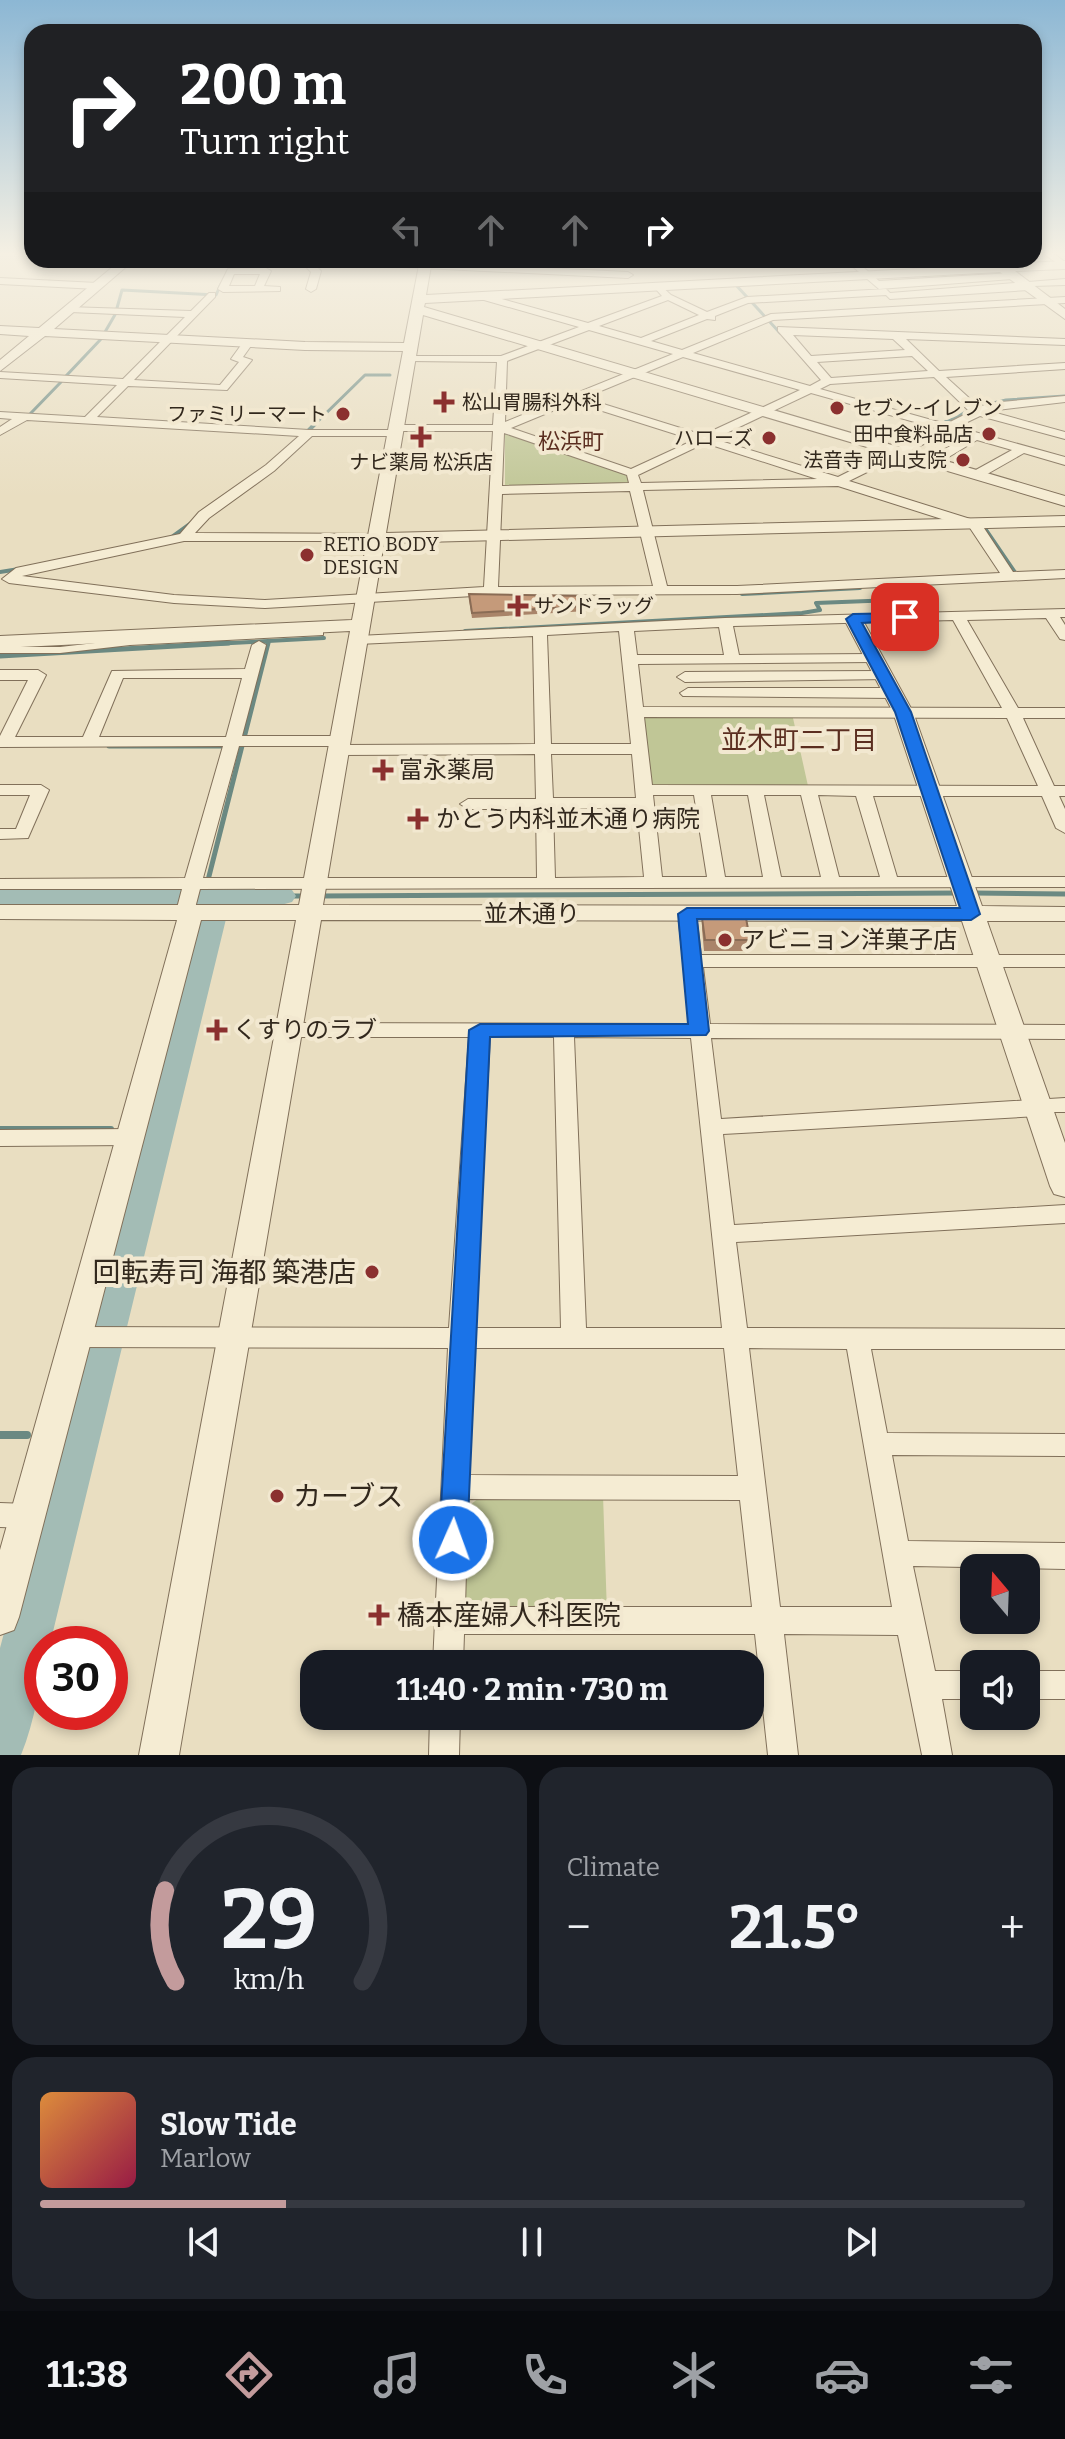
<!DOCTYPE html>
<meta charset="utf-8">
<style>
:root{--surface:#171b24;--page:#20242c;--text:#f1f3f6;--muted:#9ea1a6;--line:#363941;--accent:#c39b9c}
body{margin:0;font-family:Bitter,"Noto Sans JP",serif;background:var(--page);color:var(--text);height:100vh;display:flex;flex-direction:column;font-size:30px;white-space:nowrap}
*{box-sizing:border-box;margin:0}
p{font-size:26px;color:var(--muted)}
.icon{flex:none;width:44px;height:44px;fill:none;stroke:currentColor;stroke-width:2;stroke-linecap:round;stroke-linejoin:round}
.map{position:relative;height:1755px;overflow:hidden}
.sheet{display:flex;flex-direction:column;gap:12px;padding:12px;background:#0d0f14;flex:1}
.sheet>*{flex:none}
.hud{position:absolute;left:24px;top:24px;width:1018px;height:244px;border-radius:24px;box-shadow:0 4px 12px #0003;background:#202124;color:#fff;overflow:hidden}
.needle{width:52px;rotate:341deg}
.fabs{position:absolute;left:960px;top:1554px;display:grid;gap:16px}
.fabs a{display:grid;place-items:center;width:80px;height:80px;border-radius:16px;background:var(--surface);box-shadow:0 4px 12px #0003;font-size:40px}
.speed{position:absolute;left:24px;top:1626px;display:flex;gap:16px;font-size:40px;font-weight:700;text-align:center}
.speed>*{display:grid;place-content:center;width:104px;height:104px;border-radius:50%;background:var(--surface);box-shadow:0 4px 12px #0003;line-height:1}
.speed .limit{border:12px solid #d22;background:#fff;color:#111}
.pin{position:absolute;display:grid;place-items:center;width:68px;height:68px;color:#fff;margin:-34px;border-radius:16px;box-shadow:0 4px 12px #0006}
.me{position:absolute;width:88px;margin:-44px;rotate:2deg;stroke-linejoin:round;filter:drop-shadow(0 0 6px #0008)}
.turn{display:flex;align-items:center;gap:28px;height:168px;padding:0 24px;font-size:36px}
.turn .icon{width:104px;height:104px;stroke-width:2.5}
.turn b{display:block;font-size:56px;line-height:68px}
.lanes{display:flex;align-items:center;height:76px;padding:0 24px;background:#0003;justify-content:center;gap:40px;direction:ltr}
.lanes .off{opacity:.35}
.big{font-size:60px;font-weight:700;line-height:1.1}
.sheet .widget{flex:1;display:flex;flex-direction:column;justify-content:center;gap:12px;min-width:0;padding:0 28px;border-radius:24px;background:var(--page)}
.sheet .dial{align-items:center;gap:0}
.dial svg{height:208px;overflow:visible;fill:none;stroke:var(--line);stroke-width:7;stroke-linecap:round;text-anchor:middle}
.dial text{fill:var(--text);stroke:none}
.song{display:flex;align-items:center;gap:24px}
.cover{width:96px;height:96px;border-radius:12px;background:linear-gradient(135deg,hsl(30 70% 55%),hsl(340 70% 35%))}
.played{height:8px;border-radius:4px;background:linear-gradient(90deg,var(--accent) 25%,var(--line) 25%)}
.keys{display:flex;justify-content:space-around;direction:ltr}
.heat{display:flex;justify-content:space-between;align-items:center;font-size:44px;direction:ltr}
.sheet .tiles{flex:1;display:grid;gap:12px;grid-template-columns:1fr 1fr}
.widget:last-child{grid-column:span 2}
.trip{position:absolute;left:300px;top:1650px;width:464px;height:80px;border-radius:24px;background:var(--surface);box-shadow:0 4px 12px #0003;font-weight:700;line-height:80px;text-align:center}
.tab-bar{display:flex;height:128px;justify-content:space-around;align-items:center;background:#090b0e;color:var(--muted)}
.tab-bar .icon{width:56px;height:56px}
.tab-bar .on{color:var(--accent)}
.tab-bar b{font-size:36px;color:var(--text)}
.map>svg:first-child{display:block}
</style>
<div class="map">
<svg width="1065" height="1755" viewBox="0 0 1065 1755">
<rect width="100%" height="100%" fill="#e9dec1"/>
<path fill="#c0c696" d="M505 433 627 475 630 484 505 488Z
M648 717 793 718 808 786H655L650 782 643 719Z
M603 1495 607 1613 476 1614 465 1601 469 1506 481 1496Z"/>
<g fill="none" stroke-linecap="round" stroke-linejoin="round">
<path stroke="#6b8982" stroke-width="3" d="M226 275 231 264H222L227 260
M735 284 780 333
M117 308 122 290 216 295 221 284
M105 332 116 313
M66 376 101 339
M976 407 1006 400 1065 396
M30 414 61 382
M315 424 365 375H390
M942 424 968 411"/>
<path stroke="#6b8982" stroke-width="4" d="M941 425 946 422
M308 431 317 422
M913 440 937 427
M986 530 1016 574
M173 536 191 523
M0 572 19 569
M742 594 860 588
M465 631 802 613 820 610 816 603 920 599 911 585 916 584
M193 645 324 638"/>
<path stroke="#6b8982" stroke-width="5" d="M0 656 229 643
M109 746H227
M974 893 1065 894
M204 896 268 643
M281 896H304
M318 896 960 893"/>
<path stroke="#6b8982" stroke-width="6" d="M0 1129H111
M145 1129H157"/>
<path stroke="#6b8982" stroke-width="8" d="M0 1435H27
M69 1435H79"/>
<path fill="#a3bcb5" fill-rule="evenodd" d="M0 887H281L292 890 296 896 292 902 281 905H0Z
M210 910 221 912 226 919 50 1644H42C42 1681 35 1720 21 1755H0V1648L194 919 199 912Z"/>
<defs>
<path id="pedestrian" d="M319 630 323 631V635L130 645 60 653H0V647H60L130 639Z"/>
<path id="minor" d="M1040 251H1050L1065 262V269Z
M315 260H376L628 272 633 275 628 278 323 263 318 268 321 271 316 289 311 292 306 289 311 272 307 268Z
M845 260H855L879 281 1012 273 1017 276 1012 279 879 289Z
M266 268 271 271 264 286 280 287V291L223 292 218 289 228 269ZM234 274H260L255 286H229Z
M0 278 97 283 102 286 97 289 0 284Z
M1065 279V285L1033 286 1029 290 890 299 886 295 748 303 715 316V320L707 319 651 341 682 350 771 314 1065 297V303L773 320 693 353 810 386 821 380 778 331V327L1065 339V345L906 339 939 371 1065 363V369L946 377 979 407 990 403 1065 396V402L989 411 1065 432V439L980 416 957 427 1065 457V465L1024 453 982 477H974V471L1012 450 977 440 937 464H929V458L966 437 948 432 849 481 980 522 1013 572 1065 570V578L737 594 491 595 265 608 174 603 9 583 2 579 16 568 180 534 199 512 266 465 299 436 27 420 0 435V427L12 419 0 418V412L85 417 117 385 0 378V372L123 379 185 317 70 312 67 311V307L191 311 209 293H215V297L134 380 220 385 239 362 231 359 244 341 253 343 243 357 252 360 227 390 128 386 97 417 309 430H392L393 426 397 425H493L497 362 409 361 404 358 405 356H501L579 327 477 298V294L480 293 588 323 662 296 654 287 659 284 671 295 707 312 747 297 886 289 890 293ZM668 300 699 315 641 338 599 326ZM589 330 673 354 505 422 507 361ZM793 335 893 339 905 350 811 356ZM912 356 928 371 831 378 817 362ZM683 357 800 390 703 435 584 398ZM934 377 970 412 946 424 820 389 830 384ZM811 393 936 428 838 477 714 439ZM574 402 694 440 631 469 511 428ZM401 431H493L484 587 265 600 174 595 22 576 184 541H381V535L376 534 195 533 209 518 274 471 312 436H396L400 435ZM504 433 627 475 629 483 502 486ZM705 443 817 479 641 483 638 475ZM838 486 970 528 1000 573 737 586H667L643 490ZM630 491 653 586 498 587 502 494Z
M1065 609V617H1060L1065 625V640L1060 639 1046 618 967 620 1018 708H1065V718H1023L1054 786H1065V796H1059L1065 809V833L1056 828 1042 796H873L897 877H1065V887L200 889 194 912 185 918 176 912 182 889H0V879L185 878 223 746 0 747V736L28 680H0V670H38L46 675 15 737H83L112 671 245 669 252 645 259 641 266 645 242 736H341L349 741 344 745 535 744 533 636 358 644 351 640 358 636 725 618ZM953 620 1002 708 643 707 638 664 874 662 881 658 874 654 739 655 733 626ZM719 627 724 655H637L634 631ZM619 631 631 744H551L547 635ZM123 678H242L226 737H99ZM644 717 1007 718 1038 786 652 785ZM239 746H336L331 750 339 755 535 754 536 799H468L460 804 468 809H536L537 878H203ZM551 754H632L636 798H553ZM653 795H694L707 877H662ZM711 795H748L763 877H725ZM764 795H801L821 877H781ZM818 795 856 796 880 877H839ZM637 808 644 877 555 878 553 809Z
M883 671 888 673V679L685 682 677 677 685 672Z
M688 688H893L901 693 893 698 683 696 680 693Z
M0 785H41L49 790 28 838 0 839V829H16L30 795H0Z
M687 908 696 914 701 955H1065V967H703L710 1024 1065 1025V1039L711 1038 721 1119 1065 1098V1112H1047L1038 1116 723 1134 734 1225 1065 1205V1223L736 1242 747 1328 1065 1329V1349H871L887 1433 1065 1434V1456L892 1455 908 1541 1065 1543V1569L913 1566 935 1671H974V1699H942L952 1755H922L898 1635 784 1634 798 1755H768L755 1634H464L463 1664H433L448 1348 76 1347 67 1344 64 1337 67 1330 76 1327 449 1328 469 1037H290L283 1035 280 1030 283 1025 290 1023 690 1024 678 914ZM490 1037H554L561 1328H474ZM574 1037 691 1038 722 1328H586ZM473 1348H724L738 1476 469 1475ZM749 1348 847 1349 892 1607H780ZM468 1499 740 1500 752 1607H465Z
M131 1129 139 1132 142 1137 139 1142 131 1145 0 1146V1130Z
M0 1503 28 1504 38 1507 42 1516 38 1525 28 1528 0 1527Z
M1026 1671H1065V1699H1026Z
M430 1716H460L459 1755H429Z"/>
<path id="tertiary" d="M121 260H134L54 329 305 342 404 343 420 260H432L426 295 1065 261V269L1015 271 1065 309V319L1000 272 425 303 424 307 1065 496V506L423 315 386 533 1065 516V526L384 543 323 905 957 906 893 712 844 619 846 615H860L913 712 982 906 1065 907V921H987L1065 1143V1197L1054 1194 1050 1186 962 921 321 920 179 1755H139L296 920H201L19 1617 14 1630 0 1635V1550L177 920 0 919V905H299L350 631 0 648V636L352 620 403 351 305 350 45 336 0 371V360L29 336 0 334V326L39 328Z"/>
</defs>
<use href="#pedestrian" stroke="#81705a" stroke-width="2"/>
<use href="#minor" stroke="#81705a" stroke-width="2"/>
<use href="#tertiary" stroke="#81705a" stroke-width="2"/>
<use href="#pedestrian" fill="#f5ecd3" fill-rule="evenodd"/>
<use href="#minor" fill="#f5ecd3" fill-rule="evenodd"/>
<use href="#tertiary" fill="#f5ecd3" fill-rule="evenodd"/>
</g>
<path fill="#a98469" d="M587 596V611L472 618 469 599Z
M702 918 750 940 748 951H704L702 929Z"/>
<path fill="#c59a7a" stroke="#8a6c55" stroke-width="2" d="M469 594 587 596V606L472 613Z
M702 918H746L750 940H705Z"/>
<linearGradient id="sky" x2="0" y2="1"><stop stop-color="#8cb7d4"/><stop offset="0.51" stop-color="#f5f0e3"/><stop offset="1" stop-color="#f5f0e3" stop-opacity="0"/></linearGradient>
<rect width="1065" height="497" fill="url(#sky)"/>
<path fill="#1a73e8" stroke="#114b97" stroke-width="2" d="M905 613 912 617 910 620 862 623 911 712 980 914 971 920 697 919 709 1031 706 1035 490 1037 467 1540 463 1549 453 1553 443 1549 439 1540 469 1030 480 1024H688L678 914 687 908H960L895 712 846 619 853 614Z"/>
<g fill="#8b302f" stroke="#f2e8d0" stroke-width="3">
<path d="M440 390h8v8h8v8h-8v8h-8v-8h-8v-8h8z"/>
<circle cx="837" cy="408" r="8"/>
<circle cx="343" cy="414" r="8"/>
<circle cx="989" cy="434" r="8"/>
<path d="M417 425h8v8h8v8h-8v8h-8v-8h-8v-8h8z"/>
<circle cx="769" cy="438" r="8"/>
<circle cx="963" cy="460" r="8"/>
<circle cx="307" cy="555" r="8"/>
<path d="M514 594h8v8h8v8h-8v8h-8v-8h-8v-8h8z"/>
<path d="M379 758h8v8h8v8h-8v8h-8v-8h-8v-8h8z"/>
<path d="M414 807h8v8h8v8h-8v8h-8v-8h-8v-8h8z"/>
<circle cx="725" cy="940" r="8"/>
<path d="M213 1018h8v8h8v8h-8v8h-8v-8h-8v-8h8z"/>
<circle cx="372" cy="1272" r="8"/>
<circle cx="277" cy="1496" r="8"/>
<path d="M375 1603h8v8h8v8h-8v8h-8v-8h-8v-8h8z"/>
</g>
<g text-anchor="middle" stroke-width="8" stroke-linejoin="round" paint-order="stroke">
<g font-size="20" fill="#32281d" stroke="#f2e8d0" text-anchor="start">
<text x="462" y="409">松山胃腸科外科</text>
<text x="853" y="415">セブン-イレブン</text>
<text x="327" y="421" text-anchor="end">ファミリーマート</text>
<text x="973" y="441" text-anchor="end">田中食料品店</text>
<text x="753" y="445" text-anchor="end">ハローズ</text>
<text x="947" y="467" text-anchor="end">法音寺 岡山支院</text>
<text x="421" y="469" text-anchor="middle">ナビ薬局 松浜店</text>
<text x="323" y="551">RETIO BODY<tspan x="323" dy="23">DESIGN</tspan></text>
<text x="534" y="613">サンドラッグ</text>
</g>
<g font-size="22" fill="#5b2e20" stroke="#f2e8d0">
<text x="571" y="449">松浜町</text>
</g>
<g font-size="24" fill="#32281d" stroke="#f2e8d0" text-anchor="start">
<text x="399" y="778">富永薬局</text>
<text x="436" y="827">かとう内科並木通り病院</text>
<text x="741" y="948">アビニョン洋菓子店</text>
<text x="233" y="1038">くすりのラブ</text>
</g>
<g font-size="24" fill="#32281d" stroke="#f2e8d0">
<text x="532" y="922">並木通り</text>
</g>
<g font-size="26" fill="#5b2e20" stroke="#f2e8d0">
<text x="799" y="749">並木町二丁目</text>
</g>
<g font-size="28" fill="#32281d" stroke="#f2e8d0" text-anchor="start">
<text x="356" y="1282" text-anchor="end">回転寿司 海都 築港店</text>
<text x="293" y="1506">カーブス</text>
<text x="397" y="1625">橋本産婦人科医院</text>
</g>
</g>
</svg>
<div class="fabs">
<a><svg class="needle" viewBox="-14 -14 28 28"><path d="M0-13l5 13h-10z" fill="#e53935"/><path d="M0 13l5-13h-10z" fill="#9ea1a6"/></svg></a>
<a><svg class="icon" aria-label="sound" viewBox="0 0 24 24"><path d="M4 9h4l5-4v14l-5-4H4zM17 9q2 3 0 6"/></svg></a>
</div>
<div class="speed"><div class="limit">30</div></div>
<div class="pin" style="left:905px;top:617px;background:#d93025"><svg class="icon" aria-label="arrive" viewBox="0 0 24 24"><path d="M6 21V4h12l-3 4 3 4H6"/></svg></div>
<svg class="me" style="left:453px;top:1540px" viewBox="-20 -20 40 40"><circle r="17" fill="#1a73e8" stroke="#fff" stroke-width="3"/><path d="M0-11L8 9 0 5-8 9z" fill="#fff"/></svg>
<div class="trip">11:40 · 2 min · 730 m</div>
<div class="hud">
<div class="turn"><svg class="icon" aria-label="right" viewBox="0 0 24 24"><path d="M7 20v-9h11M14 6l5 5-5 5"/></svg><div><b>200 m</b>Turn right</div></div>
<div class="lanes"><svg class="icon off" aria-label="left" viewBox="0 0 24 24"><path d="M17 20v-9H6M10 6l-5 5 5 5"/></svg><svg class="icon off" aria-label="ahead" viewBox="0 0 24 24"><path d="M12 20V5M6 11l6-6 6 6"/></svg><svg class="icon off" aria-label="ahead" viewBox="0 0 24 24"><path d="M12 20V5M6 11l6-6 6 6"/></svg><svg class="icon" aria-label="right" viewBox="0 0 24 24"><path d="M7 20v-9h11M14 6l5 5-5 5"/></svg></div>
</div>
</div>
<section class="sheet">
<div class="tiles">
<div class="widget dial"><svg viewBox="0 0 100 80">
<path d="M14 69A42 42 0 1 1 86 69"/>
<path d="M14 69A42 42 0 0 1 10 34" stroke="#c39b9c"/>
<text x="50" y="56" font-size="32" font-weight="700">29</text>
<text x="50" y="72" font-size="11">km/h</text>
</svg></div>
<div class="widget"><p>Climate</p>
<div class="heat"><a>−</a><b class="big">21.5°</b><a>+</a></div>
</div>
<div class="widget">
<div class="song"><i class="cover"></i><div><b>Slow Tide</b><p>Marlow</p></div></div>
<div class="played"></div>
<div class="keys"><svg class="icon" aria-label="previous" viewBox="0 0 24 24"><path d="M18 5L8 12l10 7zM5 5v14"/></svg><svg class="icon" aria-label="pause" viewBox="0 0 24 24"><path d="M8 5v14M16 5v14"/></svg><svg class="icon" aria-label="next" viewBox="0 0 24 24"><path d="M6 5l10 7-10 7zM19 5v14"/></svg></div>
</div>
</div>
</section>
<nav class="tab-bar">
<b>11:38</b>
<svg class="icon on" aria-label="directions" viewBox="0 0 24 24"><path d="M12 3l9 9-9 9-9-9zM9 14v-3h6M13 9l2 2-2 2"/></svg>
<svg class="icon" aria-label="music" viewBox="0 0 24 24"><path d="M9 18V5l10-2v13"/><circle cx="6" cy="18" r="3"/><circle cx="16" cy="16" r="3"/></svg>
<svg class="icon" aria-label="phone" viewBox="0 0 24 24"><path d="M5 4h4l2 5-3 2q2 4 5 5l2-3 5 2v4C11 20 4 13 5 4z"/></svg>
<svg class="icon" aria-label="climate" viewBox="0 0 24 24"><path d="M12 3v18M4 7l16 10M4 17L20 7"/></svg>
<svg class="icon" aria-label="car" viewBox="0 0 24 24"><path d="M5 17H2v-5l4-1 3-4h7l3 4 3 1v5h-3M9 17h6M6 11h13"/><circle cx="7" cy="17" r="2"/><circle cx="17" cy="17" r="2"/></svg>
<svg class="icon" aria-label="filters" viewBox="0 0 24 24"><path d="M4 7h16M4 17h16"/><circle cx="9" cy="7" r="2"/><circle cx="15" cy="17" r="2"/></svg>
</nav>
